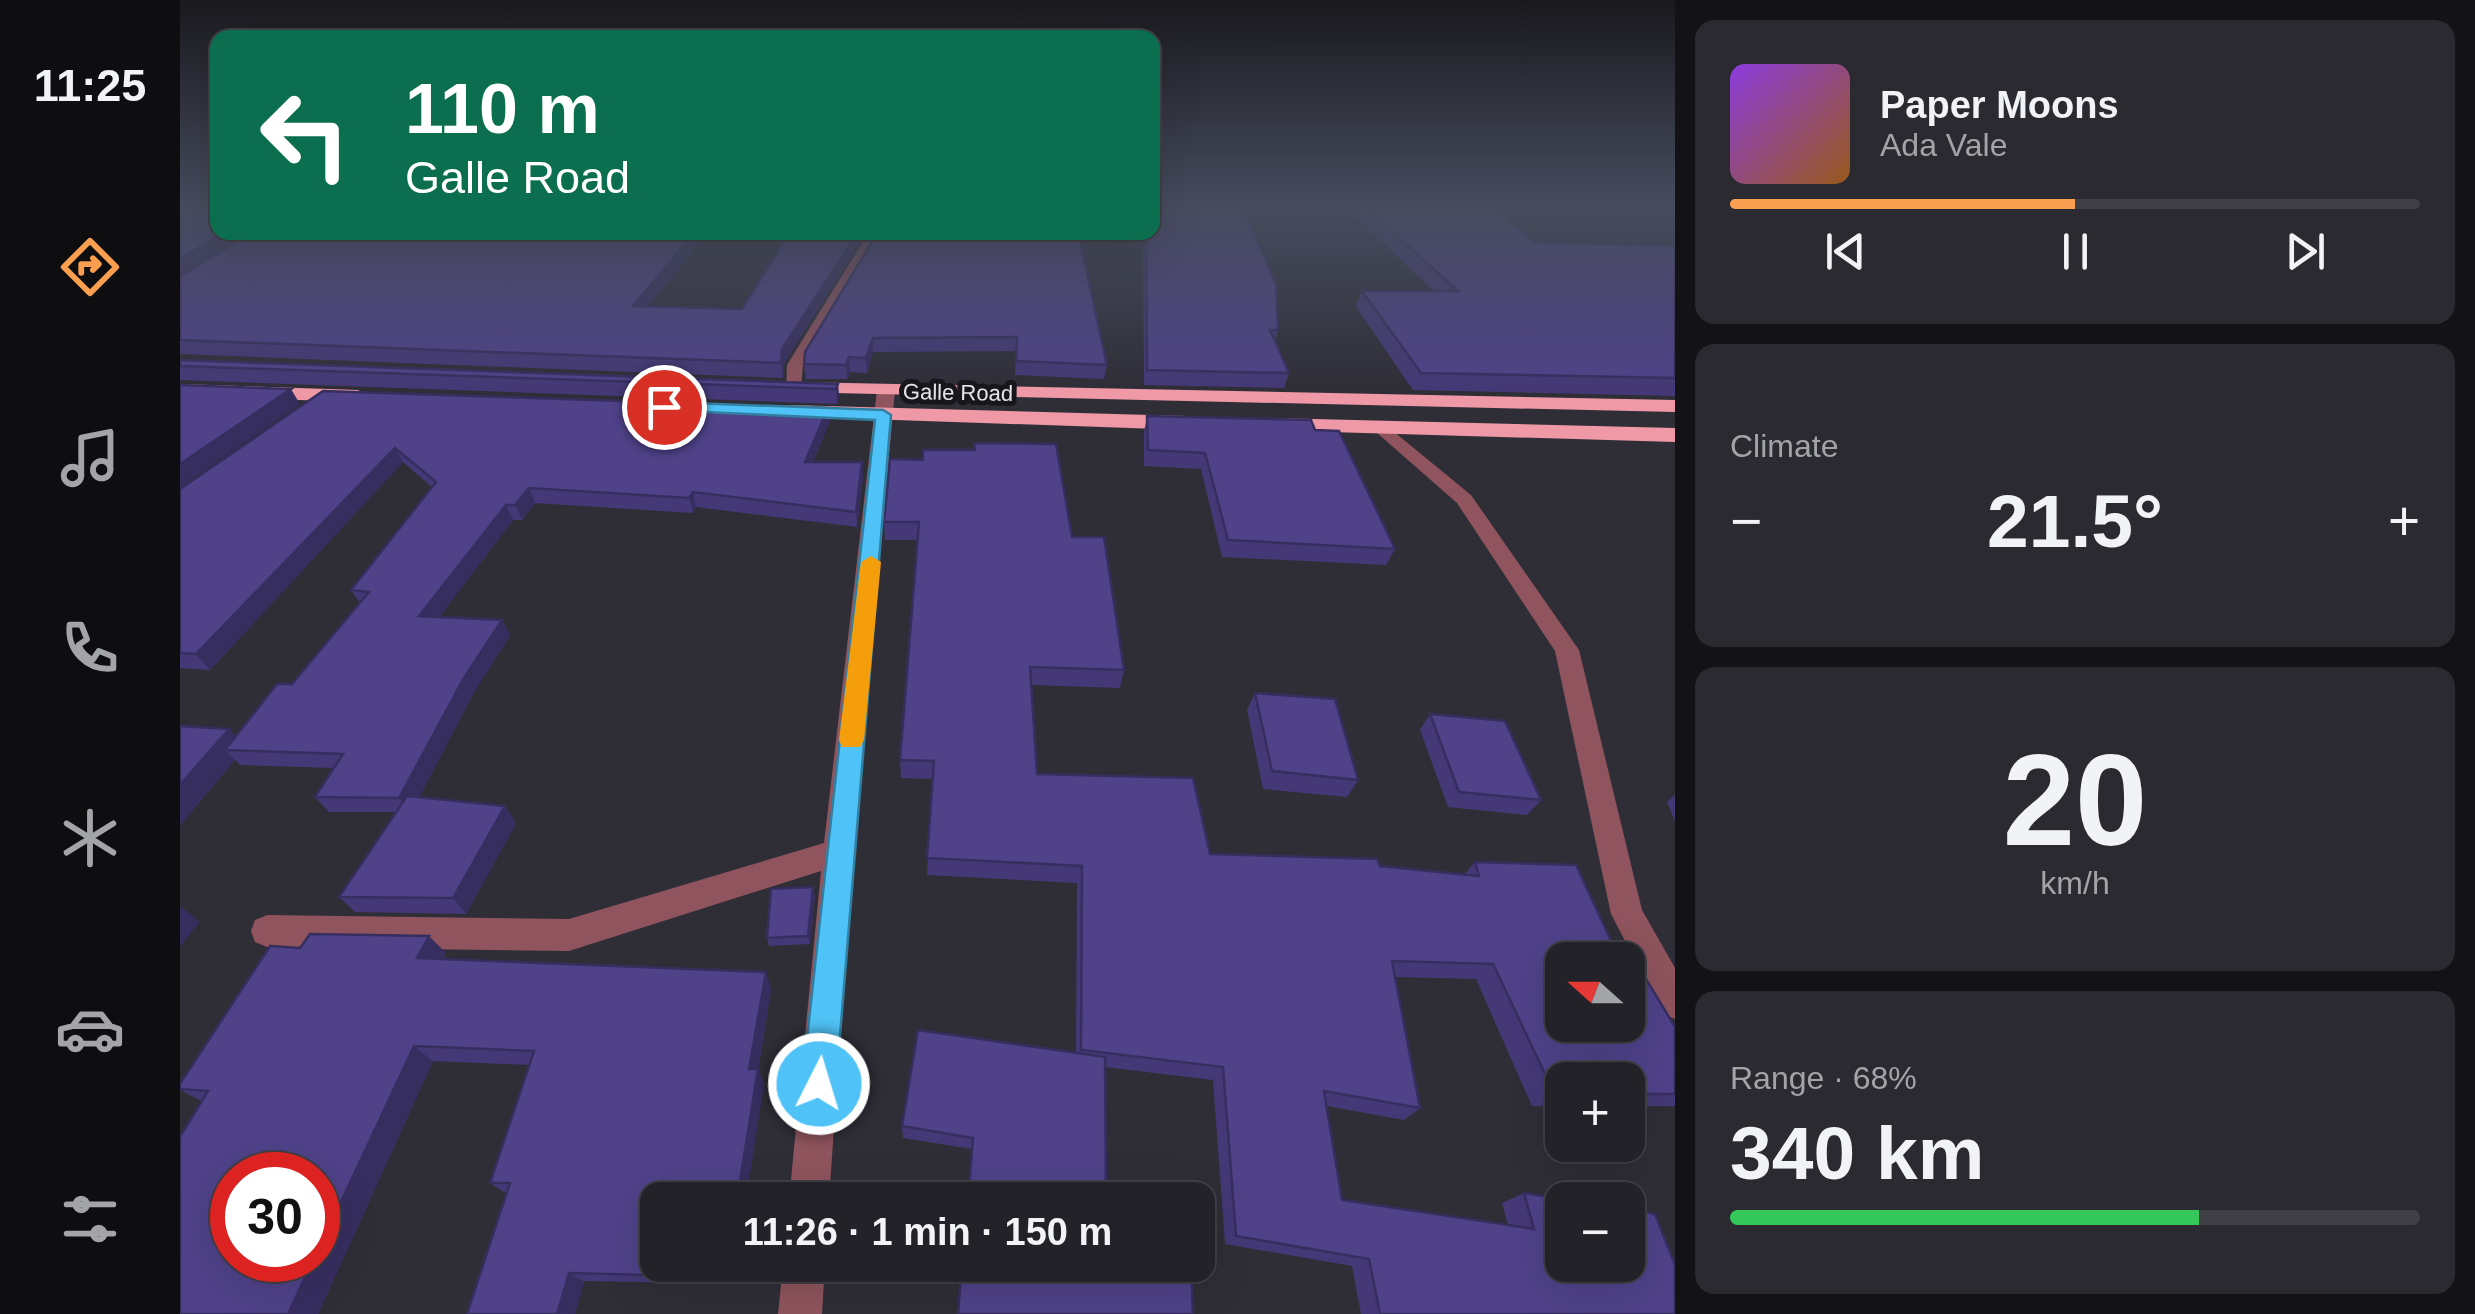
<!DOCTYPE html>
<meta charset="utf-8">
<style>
:root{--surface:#232229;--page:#2b2a31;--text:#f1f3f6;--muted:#a3a4a8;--line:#403f46;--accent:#fa9f50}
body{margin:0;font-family:Helvetica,sans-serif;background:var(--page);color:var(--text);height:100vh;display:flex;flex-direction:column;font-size:38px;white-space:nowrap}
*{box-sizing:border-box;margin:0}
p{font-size:32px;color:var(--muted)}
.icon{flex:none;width:55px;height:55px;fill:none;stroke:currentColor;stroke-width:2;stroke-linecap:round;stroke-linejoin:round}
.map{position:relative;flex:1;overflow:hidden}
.details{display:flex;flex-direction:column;gap:20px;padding:20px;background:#131317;width:800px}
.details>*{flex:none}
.guide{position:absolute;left:30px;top:30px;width:950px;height:210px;border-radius:20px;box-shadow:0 10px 40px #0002,0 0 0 2px var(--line);background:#0b6e4f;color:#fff;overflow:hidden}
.needle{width:65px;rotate:291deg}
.buttons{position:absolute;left:1365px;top:942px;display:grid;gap:20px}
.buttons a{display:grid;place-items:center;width:100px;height:100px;border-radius:20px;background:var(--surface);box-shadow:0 10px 40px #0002,0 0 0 2px var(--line);font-size:50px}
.speed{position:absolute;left:30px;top:1152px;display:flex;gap:20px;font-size:50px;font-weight:700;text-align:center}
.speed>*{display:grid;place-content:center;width:130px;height:130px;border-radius:50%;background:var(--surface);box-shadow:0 10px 40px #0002,0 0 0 2px var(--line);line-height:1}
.speed .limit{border:15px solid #d22;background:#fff;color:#111}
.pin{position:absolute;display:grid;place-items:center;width:85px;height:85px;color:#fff;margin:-42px;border:5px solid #fff;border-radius:50%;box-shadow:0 2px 10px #0007}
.me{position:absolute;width:110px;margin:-55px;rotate:5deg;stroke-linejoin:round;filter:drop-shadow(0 0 8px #0008)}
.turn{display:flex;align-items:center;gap:35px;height:210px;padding:0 30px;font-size:45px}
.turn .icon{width:130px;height:130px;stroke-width:2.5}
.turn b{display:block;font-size:70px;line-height:85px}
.big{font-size:75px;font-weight:700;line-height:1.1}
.details .tile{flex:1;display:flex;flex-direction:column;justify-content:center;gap:15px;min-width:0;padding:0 35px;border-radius:20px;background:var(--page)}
.details .dial{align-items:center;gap:0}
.dial b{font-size:130px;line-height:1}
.song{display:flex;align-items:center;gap:30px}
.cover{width:120px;height:120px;border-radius:15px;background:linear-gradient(135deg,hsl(270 70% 55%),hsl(30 70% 35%))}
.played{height:10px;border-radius:5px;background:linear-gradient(90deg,var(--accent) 50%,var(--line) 50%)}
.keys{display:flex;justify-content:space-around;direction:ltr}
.heat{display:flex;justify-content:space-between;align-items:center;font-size:55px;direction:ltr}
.charge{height:15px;border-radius:8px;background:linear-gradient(90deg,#34c759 68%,var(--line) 0)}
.trip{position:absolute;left:460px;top:1182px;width:575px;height:100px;border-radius:20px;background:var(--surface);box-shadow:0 10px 40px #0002,0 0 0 2px var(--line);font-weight:700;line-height:100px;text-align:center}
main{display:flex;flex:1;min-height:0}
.tab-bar{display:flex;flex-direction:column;width:180px;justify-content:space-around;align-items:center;background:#0e0e10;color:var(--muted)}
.tab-bar .icon{width:70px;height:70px}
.tab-bar .active{color:var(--accent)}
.tab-bar b{font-size:45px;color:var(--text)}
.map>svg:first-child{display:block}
</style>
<main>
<nav class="tab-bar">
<b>11:25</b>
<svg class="icon active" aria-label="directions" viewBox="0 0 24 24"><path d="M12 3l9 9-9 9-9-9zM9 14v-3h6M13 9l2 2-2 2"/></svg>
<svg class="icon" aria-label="music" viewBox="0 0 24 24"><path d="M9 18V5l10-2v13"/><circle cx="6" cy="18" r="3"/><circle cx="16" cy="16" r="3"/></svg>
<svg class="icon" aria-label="phone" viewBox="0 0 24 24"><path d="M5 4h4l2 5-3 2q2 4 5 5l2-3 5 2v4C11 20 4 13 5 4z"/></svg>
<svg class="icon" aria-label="climate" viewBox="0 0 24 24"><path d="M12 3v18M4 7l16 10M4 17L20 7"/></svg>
<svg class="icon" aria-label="car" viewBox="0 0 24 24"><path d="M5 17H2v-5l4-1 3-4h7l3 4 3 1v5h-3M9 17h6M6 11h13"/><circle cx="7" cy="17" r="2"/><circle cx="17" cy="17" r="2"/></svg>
<svg class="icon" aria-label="filters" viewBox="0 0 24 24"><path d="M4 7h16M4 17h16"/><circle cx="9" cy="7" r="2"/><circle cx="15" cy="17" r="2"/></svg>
</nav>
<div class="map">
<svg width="1495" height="1314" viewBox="0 0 1495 1314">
<rect width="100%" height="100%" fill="#2f2e37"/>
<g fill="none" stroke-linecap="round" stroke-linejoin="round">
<path fill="#8f545d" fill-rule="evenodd" d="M689 232H702L623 365 621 388 606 392 607 365Z
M706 385 715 390 673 852 649 1200H609L641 871 389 951 87 947 75 942 71 931 75 920 87 915 389 919 644 843 697 390Z
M1202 422 1291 495 1399 650 1462 910 1495 968V1019L1483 1014 1431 914 1375 651 1277 503 1196 432 1193 428Z
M603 1265H645L642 1314H598Z"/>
<path fill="#ef99a6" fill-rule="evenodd" d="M618 382 1495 400V412L611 392 608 388 611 384Z
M0 384 178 390 188 396 178 402 0 396Z
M608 405 1007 416 1018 423 1007 430 600 416 597 411Z
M1093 418 1495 428V442L1085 430 1082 425Z"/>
</g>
<path fill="#443976" d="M0 205 38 232H528L468 306 562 309 610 232H686L604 363 603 378 0 354Z
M1164 205H1309L1354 242 1495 246V396L1233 390 1176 307 1182 291H1254L1164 206Z
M698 232 927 365 924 379 835 375 836 351 693 352 687 373 670 372 667 379H626L624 364Z
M963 232H972L1098 330 1095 341 1109 373 1104 388 964 385Z
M0 360 658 384 659 399 657 404 0 380Z
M143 391 648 408 649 423 633 462 683 477 677 527 516 507 513 513 355 503 342 520H333L259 617 322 620 330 635 293 694 239 797 325 806 336 823 286 914 175 912 159 897 215 812H149L135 797 154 768 60 765 55 760 0 825V726L49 729 55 736 112 684 180 603 171 590 252 487 223 462 30 670 0 668V489Z
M967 416 1135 430 1215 549 1206 565 1042 557 1021 469 964 466V432Z
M743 460 892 537 944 670 940 688 852 685 857 774 1030 854 1200 866 1284 875 1295 862 1449 979 1495 1027V1106H1448V1080H1382V1106H1352L1296 979 1215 977 1240 1108 1224 1120 1147 1106 1162 1200 1328 1225 1322 1203 1344 1193 1495 1314H1181L1172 1266 1045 1244 1033 1080 925 1067 792 1149 723 1138 722 1126 896 1052 897 883 747 875 753 779 721 778 720 760 738 540H705L704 522Z
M1075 693 1178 780 1167 797 1083 789 1067 710Z
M1250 714 1361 800 1347 815 1268 807 1240 730Z
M1495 795V821L1487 802Z
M635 895 630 944 589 946 587 938Z
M120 948 266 953 263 959 591 989 578 1070 584 1084 478 1200V1265H521L517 1283 404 1281 395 1314 327 1194 310 1183 350 1065 253 1061 138 1314H0L22 1101 0 1090V1084Z"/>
<path fill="#372e60" d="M45 232H72L0 278V259Z
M515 232H528L457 320 453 306Z
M678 232H686L604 363 603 378 601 363 602 349Z
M693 338V352L687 373 686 358Z
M669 357 670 372 667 379 666 365Z
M658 384 659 399 657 404 656 389Z
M111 389 120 404 0 487V464Z
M648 408 649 423 626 477 625 462Z
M215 448 223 462 30 670 16 654Z
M682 462 683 477 677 527 676 512Z
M349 488 355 503 342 520 335 505Z
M513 492 516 507 513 513 509 498Z
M326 505 333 520 248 632 239 616Z
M322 620 330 635 293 694 231 813 219 798 284 678Z
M49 729 66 747 45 750 55 760 0 825V785Z
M325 806 336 823 286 914 273 898Z
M633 887 635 895 630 944 628 936Z
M0 906 20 922 0 946Z
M249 936 266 953 254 975 237 958Z
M586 972 591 989 578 1070 584 1084 566 1200H557L569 1069Z
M234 1046 253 1061 138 1314H108L133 1260H138V1251Z
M509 1265H521L517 1283 507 1276Z
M389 1273 404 1281 395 1314H377Z"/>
<path fill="#4f4289" stroke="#372e60" stroke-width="2.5" d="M0 205H38V232H45L0 259Z
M972 205H1061L1096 284 1098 330H1090L1109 373 967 370 966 232H972Z
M1183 205H1309L1354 242 1495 246V378L1241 373 1182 291H1278Z
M72 232H515L453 306 562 309 610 232H678L602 349 601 363 0 340V277Z
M698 232H898L927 365 836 361 837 337 693 338 686 358 669 357 666 365 624 364 625 352Z
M0 360 658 384 656 389 0 366Z
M0 385 111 389 0 464Z
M143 391 648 408 625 462H682L676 512 513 492 509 498 349 488 335 505H326L239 616 322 620 284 678 219 798 135 797 163 754 45 750 97 684H112L189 592 171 590 256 482 215 448 16 654 0 653V489Z
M967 416 1131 420 1135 430 1159 431 1215 549 1048 540 1025 453 968 450Z
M794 443 876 444 892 537H924L944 670 850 667 857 774 1013 778 1030 854 1197 859 1200 866 1299 876 1295 862 1396 865 1440 960H1382V1025H1448V975L1449 979H1466L1495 1027V1094H1448V1080H1382V1093H1374L1313 964 1212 961 1240 1108 1144 1091 1162 1200 1354 1229 1344 1193 1387 1200H1382V1265H1448V1209L1475 1214 1495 1265V1314H1200L1189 1259 1056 1236 1043 1067 901 1050 902 866 747 858 754 761 720 760 739 522H704L710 459 743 460V450H795Z
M1075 693 1155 699 1178 780 1092 771Z
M1250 714 1325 721 1361 800 1279 792Z
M0 726 49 729 0 785Z
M227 796 325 806 273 898 159 897Z
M633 887 628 936 587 938 591 889Z
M130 934 249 936 237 958 586 972 569 1069H578L557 1200H478V1265H509L507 1276 389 1273 377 1314H287L330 1183H310L354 1051 234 1046 138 1251V1175H52V1260H133L108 1314H0V1137L28 1091 0 1089V1084L90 946 120 948Z
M738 1030 925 1057 926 1200H788L793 1138 722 1126Z
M782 1265H1011L1013 1314H778Z"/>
<linearGradient id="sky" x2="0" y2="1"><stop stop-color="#1a191e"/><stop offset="0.53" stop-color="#474c5e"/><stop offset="1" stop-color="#474c5e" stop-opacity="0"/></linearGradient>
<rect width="1495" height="389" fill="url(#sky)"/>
<path fill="#4fc3f7" stroke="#337fa1" stroke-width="2.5" d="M484 402 703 410 711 415 656 1084 651 1096 639 1101 627 1096 622 1084 695 420 479 410V404Z"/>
<path fill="#f59e0b" d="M691 556 701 562 684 740 680 747H662L659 740 681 562Z"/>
<g text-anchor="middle" stroke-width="10" stroke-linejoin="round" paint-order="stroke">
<g font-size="22" fill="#e4e4ea" stroke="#17171b">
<text transform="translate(778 392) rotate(1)" y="8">Galle Road</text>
</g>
</g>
</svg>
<div class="buttons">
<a><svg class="needle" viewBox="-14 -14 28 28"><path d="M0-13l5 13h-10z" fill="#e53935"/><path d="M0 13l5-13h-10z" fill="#a3a4a8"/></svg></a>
<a>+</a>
<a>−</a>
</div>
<div class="speed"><div class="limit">30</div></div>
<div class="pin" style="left:484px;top:407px;background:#d93025"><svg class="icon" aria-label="arrive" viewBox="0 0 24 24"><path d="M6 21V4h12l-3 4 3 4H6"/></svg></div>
<svg class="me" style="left:639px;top:1084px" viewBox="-20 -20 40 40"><circle r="17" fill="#4fc3f7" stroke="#fff" stroke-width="3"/><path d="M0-11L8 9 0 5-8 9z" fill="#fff"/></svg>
<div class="trip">11:26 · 1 min · 150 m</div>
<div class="guide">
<div class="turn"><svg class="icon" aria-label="left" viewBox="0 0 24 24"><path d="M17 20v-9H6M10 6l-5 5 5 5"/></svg><div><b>110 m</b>Galle Road</div></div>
</div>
</div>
<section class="details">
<div class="tile">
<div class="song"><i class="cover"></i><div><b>Paper Moons</b><p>Ada Vale</p></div></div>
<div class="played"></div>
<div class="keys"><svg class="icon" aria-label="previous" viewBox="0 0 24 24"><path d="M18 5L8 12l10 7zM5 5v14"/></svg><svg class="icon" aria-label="pause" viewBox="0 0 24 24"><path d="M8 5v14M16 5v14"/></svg><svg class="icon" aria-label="next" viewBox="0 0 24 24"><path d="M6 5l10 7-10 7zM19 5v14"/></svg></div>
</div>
<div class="tile"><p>Climate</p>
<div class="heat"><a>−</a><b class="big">21.5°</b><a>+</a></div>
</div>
<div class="tile dial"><b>20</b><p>km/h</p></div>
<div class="tile"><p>Range · 68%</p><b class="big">340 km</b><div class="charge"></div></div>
</section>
</main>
